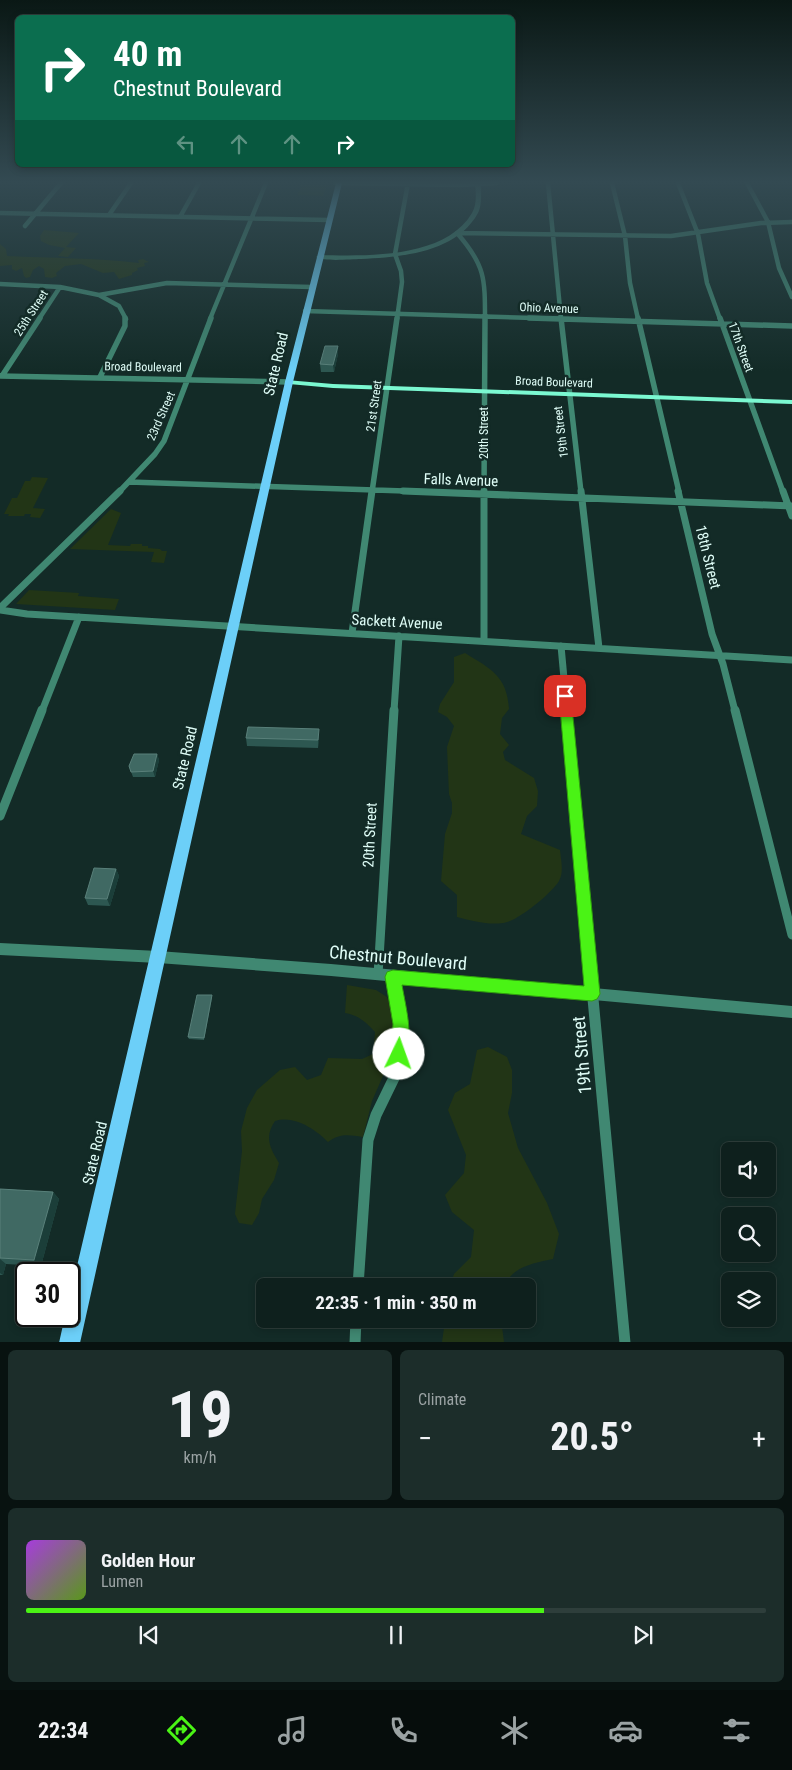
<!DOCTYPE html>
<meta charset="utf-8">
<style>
:root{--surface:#0e201d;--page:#1c2d2a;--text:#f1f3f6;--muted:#9ba3a4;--line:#2e3e3b;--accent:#4af315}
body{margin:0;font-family:"Roboto Condensed",sans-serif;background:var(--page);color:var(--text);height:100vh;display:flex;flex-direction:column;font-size:19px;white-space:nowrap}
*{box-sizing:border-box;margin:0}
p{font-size:16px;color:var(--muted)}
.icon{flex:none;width:28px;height:28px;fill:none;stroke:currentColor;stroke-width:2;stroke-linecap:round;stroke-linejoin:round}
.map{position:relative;height:1342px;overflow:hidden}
.panel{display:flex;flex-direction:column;gap:8px;padding:8px;background:#081210;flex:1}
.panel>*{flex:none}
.guide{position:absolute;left:15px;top:15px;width:500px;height:152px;border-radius:8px;box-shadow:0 2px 8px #0003,0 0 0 1px var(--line);background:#0b6e4f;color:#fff;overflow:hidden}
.fabs{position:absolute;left:721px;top:1142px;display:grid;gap:10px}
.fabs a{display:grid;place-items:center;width:55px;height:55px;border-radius:8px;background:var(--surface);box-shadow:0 2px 8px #0003,0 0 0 1px var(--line);font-size:25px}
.speed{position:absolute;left:15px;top:1262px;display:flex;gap:10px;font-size:25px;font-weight:700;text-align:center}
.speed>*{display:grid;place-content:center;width:65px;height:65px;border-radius:50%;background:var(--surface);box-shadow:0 2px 8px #0003,0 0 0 1px var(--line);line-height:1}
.speed .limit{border:2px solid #111;border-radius:8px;background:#fff;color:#111}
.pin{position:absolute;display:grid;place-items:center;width:42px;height:42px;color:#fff;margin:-21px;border-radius:10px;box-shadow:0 2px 8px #0006}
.me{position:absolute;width:55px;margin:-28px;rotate:3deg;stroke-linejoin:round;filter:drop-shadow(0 0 4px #0008)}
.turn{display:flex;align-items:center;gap:18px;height:105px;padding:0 15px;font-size:22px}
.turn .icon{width:65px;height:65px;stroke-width:2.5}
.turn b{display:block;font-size:35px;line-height:42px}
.lanes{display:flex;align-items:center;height:48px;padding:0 15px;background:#0003;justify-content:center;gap:25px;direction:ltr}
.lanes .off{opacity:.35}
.big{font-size:38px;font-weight:700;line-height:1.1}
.panel .tile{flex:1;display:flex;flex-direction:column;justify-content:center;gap:8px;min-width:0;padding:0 18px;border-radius:8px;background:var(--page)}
.panel .dial{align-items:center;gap:0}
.dial b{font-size:65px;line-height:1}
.song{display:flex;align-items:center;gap:15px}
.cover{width:60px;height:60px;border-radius:8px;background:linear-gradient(135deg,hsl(280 70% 55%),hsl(90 70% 35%))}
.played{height:5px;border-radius:2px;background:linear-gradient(90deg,var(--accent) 70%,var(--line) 70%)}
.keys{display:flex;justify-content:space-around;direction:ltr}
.heat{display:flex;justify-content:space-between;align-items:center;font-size:28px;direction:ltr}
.panel .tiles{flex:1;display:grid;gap:8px;grid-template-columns:1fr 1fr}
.tile:last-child{grid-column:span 2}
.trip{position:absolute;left:256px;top:1278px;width:280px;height:50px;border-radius:8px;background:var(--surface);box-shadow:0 2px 8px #0003,0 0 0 1px var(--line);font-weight:700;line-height:50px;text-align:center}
.tab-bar{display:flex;height:80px;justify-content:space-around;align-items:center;background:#060d0c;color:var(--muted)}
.tab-bar .icon{width:35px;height:35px}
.tab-bar .active{color:var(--accent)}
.tab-bar b{font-size:22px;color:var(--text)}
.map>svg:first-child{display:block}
</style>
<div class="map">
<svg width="792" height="1343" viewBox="0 0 792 1343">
<rect width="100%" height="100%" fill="#132b27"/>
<path fill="#223516" d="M302 184H327L323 196 300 195 297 196Z
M44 230 79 233 66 247 76 248 68 257 58 256 65 248 49 245 41 241 40 236Z
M0 244 6 249 7 256C51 258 95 258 139 263L138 260 143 259 149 262 144 263 145 266 137 268 138 270 132 273V275L119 279 114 272 103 273 81 264 65 266 56 273 57 276 52 278 45 277 44 269 39 266 33 270 30 277 26 278 24 276 22 268 16 271 12 269V265L0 266Z
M32 477 48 478 33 508 45 509 40 518 30 517 31 514H25L24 516H8L9 514H4L12 498H17L25 481H30Z
M111 509 121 513 108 545 130 546 131 544H142V546H148V548L160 549 162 551H167L164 563 151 562 154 552 70 549Z
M29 590 79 593 78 596 119 599 115 610 16 604Z
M465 653C491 669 507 676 509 709L502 718 500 734 509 745 503 752 505 760 534 778 538 791 537 806 527 816 521 834 560 850C561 860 564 872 559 881 552 893 517 922 503 923 487 925 473 921 457 917V895L441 881 445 834 452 813V803L449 794 447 747 454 726 447 717 438 712 440 704 454 682V657Z
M347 985 376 990 387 997 396 1019 393 1053 372 1101 363 1137C349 1135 340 1133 328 1142 315 1129 294 1115 275 1121 264 1137 270 1148 279 1163L274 1180 262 1199 259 1213 252 1225 239 1223 235 1214 242 1151 241 1131 247 1108 257 1090 280 1070 295 1067 307 1080 321 1075 328 1058 362 1059 373 1054 375 1032C366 1022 358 1015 345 1013Z
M488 1047 507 1057 512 1070V1093L508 1113 518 1148 547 1203 559 1234 553 1259C535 1263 512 1266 505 1286H450L454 1274 471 1257 474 1230 452 1212 445 1195 464 1173 466 1155 448 1110 455 1093 470 1084 477 1050Z
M443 1319H501L504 1342H442L444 1328Z"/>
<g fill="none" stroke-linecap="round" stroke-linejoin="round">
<path stroke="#408872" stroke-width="4.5" d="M335 183 460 185 497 183
M548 183 561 319
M612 183 625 236 630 283 638 319
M678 183 698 234 707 283 720 319
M747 183 768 222 779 268 792 297
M0 213 329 220
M109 215 131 183
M180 217 199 183
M25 226 61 183
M457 233C485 265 485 278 485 319
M457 233 671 236 761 223 792 222
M0 284 60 287 99 295 167 283 312 287
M99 295 119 306 126 319
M305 311 569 319
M39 319 60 287
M210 319 266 183
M397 319 402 282 401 271 395 254 408 183"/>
<path stroke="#408872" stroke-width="5.5" d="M529 318 792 326
M561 318 581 492
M638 318 679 492
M720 318 783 492
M0 376 289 382
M2 376 40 318
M100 377 125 326V318
M129 482 435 492
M119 492 155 454 164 441 211 318
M372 492 397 318
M484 492 485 318"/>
<path stroke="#408872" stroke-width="7" d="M403 491 792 506
M581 491 599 648
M678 491 712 634 723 664 735 711
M783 491 792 516
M0 608 120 491
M0 610 27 614 792 660
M352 633 372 491
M484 641V491
M561 646 567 711
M42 711 79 617
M394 711 399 636"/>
<path stroke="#408872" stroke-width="9" d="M567 710 593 989
M735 710 792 935
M0 816 42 710
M378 975 394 710
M393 977 395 989"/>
<path stroke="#408872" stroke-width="11" d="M592 988 625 1343
M358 1286 368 1140 376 1115 395 1076 400 1052V1027L395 988
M355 1343 356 1319"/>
<path fill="#408872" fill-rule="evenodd" d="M475 183H481C481 193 482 205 478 213 456 253 401 257 361 259 351 259 325 262 316 257L319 255C365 256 445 259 472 213 477 205 476 193 475 183Z
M0 943 158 951 331 964 792 1006V1018L331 976 158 963 0 955Z"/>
<path fill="#7bf8d1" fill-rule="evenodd" d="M286 380 333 384 792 400V404L333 388 289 384 285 382Z"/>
<path fill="#6ccff8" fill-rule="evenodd" d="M336 183H342L293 382 80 1343H59L65 1316H69V1300L285 382Z"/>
</g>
<path fill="#2d5751" d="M338 346V354L334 372H321L320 364Z
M319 737 318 748 247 746 246 738Z
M157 754 159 760 155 777H133L129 766Z
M116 869 119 876 110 906 88 905 85 898Z
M212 995V998L204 1040 189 1039 188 1037Z
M0 1189 53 1192 59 1199 41 1266 6 1264 3 1275H0Z"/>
<path fill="#1b3e39" d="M338 346V354L334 372 333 365Z
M319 729V737L318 748V740Z
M157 754 159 760 155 777 153 771Z
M116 869 119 876 110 906 107 899Z
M212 995V998L204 1040V1038Z
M53 1192 59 1199 41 1266 34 1260Z
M0 1259 6 1264 3 1275 0 1273Z"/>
<path fill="#406963" stroke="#59807a" d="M325 346H338L333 365 320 364Z
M248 727 319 729 318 740 246 738Z
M134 754H157L153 771 131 772 129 766Z
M94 868 116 869 107 899 85 898Z
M197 995H212L204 1038 188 1037Z
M0 1189 53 1192 34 1260 0 1258Z"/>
<linearGradient id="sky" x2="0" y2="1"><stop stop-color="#0a1815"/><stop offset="0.49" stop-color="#334a52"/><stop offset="1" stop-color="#334a52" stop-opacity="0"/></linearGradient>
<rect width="792" height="371" fill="url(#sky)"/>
<path fill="#4af315" stroke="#309e0e" d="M565 692 571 696 600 994 597 999 592 1001 402 985C406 1008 414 1037 405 1059L399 1062 394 1059 391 1054 393 1024 385 977 387 972 393 970 584 986 559 696Z"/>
<g text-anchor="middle" stroke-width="5" stroke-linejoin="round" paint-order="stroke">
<g font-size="12" fill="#dffdf7" stroke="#132b27">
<text transform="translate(549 308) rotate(2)" y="4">Ohio Avenue</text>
<text transform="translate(31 313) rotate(-57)" y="4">25th Street</text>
<text transform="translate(741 347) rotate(70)" y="4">17th Street</text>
<text transform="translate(143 367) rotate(1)" y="4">Broad Boulevard</text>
<text transform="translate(554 382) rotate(2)" y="4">Broad Boulevard</text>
<text transform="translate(374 406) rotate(-82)" y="4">21st Street</text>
<text transform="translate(161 416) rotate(-66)" y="4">23rd Street</text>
<text transform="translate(561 432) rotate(-97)" y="4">19th Street</text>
<text transform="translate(484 433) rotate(-90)" y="4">20th Street</text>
</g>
<g font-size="15" fill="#dffdf7" stroke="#132b27">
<text transform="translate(276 364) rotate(-77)" y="5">State Road</text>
<text transform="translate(461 480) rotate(2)" y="5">Falls Avenue</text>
<text transform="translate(708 557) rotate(76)" y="5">18th Street</text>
<text transform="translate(397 622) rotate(3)" y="5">Sackett Avenue</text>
<text transform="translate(185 758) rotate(-77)" y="5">State Road</text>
<text transform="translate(370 835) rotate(-87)" y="5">20th Street</text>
<text transform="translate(95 1153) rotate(-77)" y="5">State Road</text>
</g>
<g font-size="18" fill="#dffdf7" stroke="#132b27">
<text transform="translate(398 958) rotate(5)" y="6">Chestnut Boulevard</text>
<text transform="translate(582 1055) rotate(-95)" y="6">19th Street</text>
</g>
</g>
</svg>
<div class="fabs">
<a><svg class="icon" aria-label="sound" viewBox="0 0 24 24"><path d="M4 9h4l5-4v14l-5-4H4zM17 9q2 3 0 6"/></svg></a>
<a><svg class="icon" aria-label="search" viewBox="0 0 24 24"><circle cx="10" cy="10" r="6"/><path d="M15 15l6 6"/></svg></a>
<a><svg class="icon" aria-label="layers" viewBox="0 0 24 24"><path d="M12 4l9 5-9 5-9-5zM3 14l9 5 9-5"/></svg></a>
</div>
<div class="speed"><div class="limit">30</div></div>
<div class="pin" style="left:565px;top:696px;background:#d93025"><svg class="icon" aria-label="arrive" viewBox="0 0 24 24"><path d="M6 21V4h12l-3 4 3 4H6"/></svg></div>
<svg class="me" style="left:399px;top:1054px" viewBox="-20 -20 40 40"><circle r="19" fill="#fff"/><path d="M0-13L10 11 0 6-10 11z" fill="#4af315"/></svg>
<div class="trip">22:35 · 1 min · 350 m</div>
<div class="guide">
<div class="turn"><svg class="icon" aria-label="right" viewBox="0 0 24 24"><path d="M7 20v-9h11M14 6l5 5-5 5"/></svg><div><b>40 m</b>Chestnut Boulevard</div></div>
<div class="lanes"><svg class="icon off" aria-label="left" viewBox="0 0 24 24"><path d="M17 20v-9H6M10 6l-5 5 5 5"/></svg><svg class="icon off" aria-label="ahead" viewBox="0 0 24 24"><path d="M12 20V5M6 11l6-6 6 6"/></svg><svg class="icon off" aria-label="ahead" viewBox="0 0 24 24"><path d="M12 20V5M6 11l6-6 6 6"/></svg><svg class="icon" aria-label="right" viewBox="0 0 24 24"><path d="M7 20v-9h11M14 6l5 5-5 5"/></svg></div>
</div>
</div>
<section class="panel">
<div class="tiles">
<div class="tile dial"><b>19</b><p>km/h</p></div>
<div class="tile"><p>Climate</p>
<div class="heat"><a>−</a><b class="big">20.5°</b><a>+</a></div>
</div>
<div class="tile">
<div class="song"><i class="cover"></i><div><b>Golden Hour</b><p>Lumen</p></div></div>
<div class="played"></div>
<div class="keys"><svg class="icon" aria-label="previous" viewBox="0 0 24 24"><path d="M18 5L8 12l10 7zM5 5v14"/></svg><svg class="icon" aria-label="pause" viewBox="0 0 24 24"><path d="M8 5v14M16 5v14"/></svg><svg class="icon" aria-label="next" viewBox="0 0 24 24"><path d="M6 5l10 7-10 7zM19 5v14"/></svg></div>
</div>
</div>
</section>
<nav class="tab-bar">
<b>22:34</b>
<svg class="icon active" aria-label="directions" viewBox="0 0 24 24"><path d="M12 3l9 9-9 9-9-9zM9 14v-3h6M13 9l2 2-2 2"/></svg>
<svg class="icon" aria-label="music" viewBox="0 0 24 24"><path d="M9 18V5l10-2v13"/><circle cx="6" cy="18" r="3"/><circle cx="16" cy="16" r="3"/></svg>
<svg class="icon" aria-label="phone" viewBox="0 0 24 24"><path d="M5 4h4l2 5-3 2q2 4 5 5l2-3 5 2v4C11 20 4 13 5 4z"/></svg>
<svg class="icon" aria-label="climate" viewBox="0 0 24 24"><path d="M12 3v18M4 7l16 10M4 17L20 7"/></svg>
<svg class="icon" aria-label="car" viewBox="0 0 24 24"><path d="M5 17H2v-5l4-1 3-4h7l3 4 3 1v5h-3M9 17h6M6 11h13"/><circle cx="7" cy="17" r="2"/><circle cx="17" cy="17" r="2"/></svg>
<svg class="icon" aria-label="filters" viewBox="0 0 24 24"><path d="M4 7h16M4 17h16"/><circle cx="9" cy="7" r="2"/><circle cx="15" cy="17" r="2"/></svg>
</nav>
